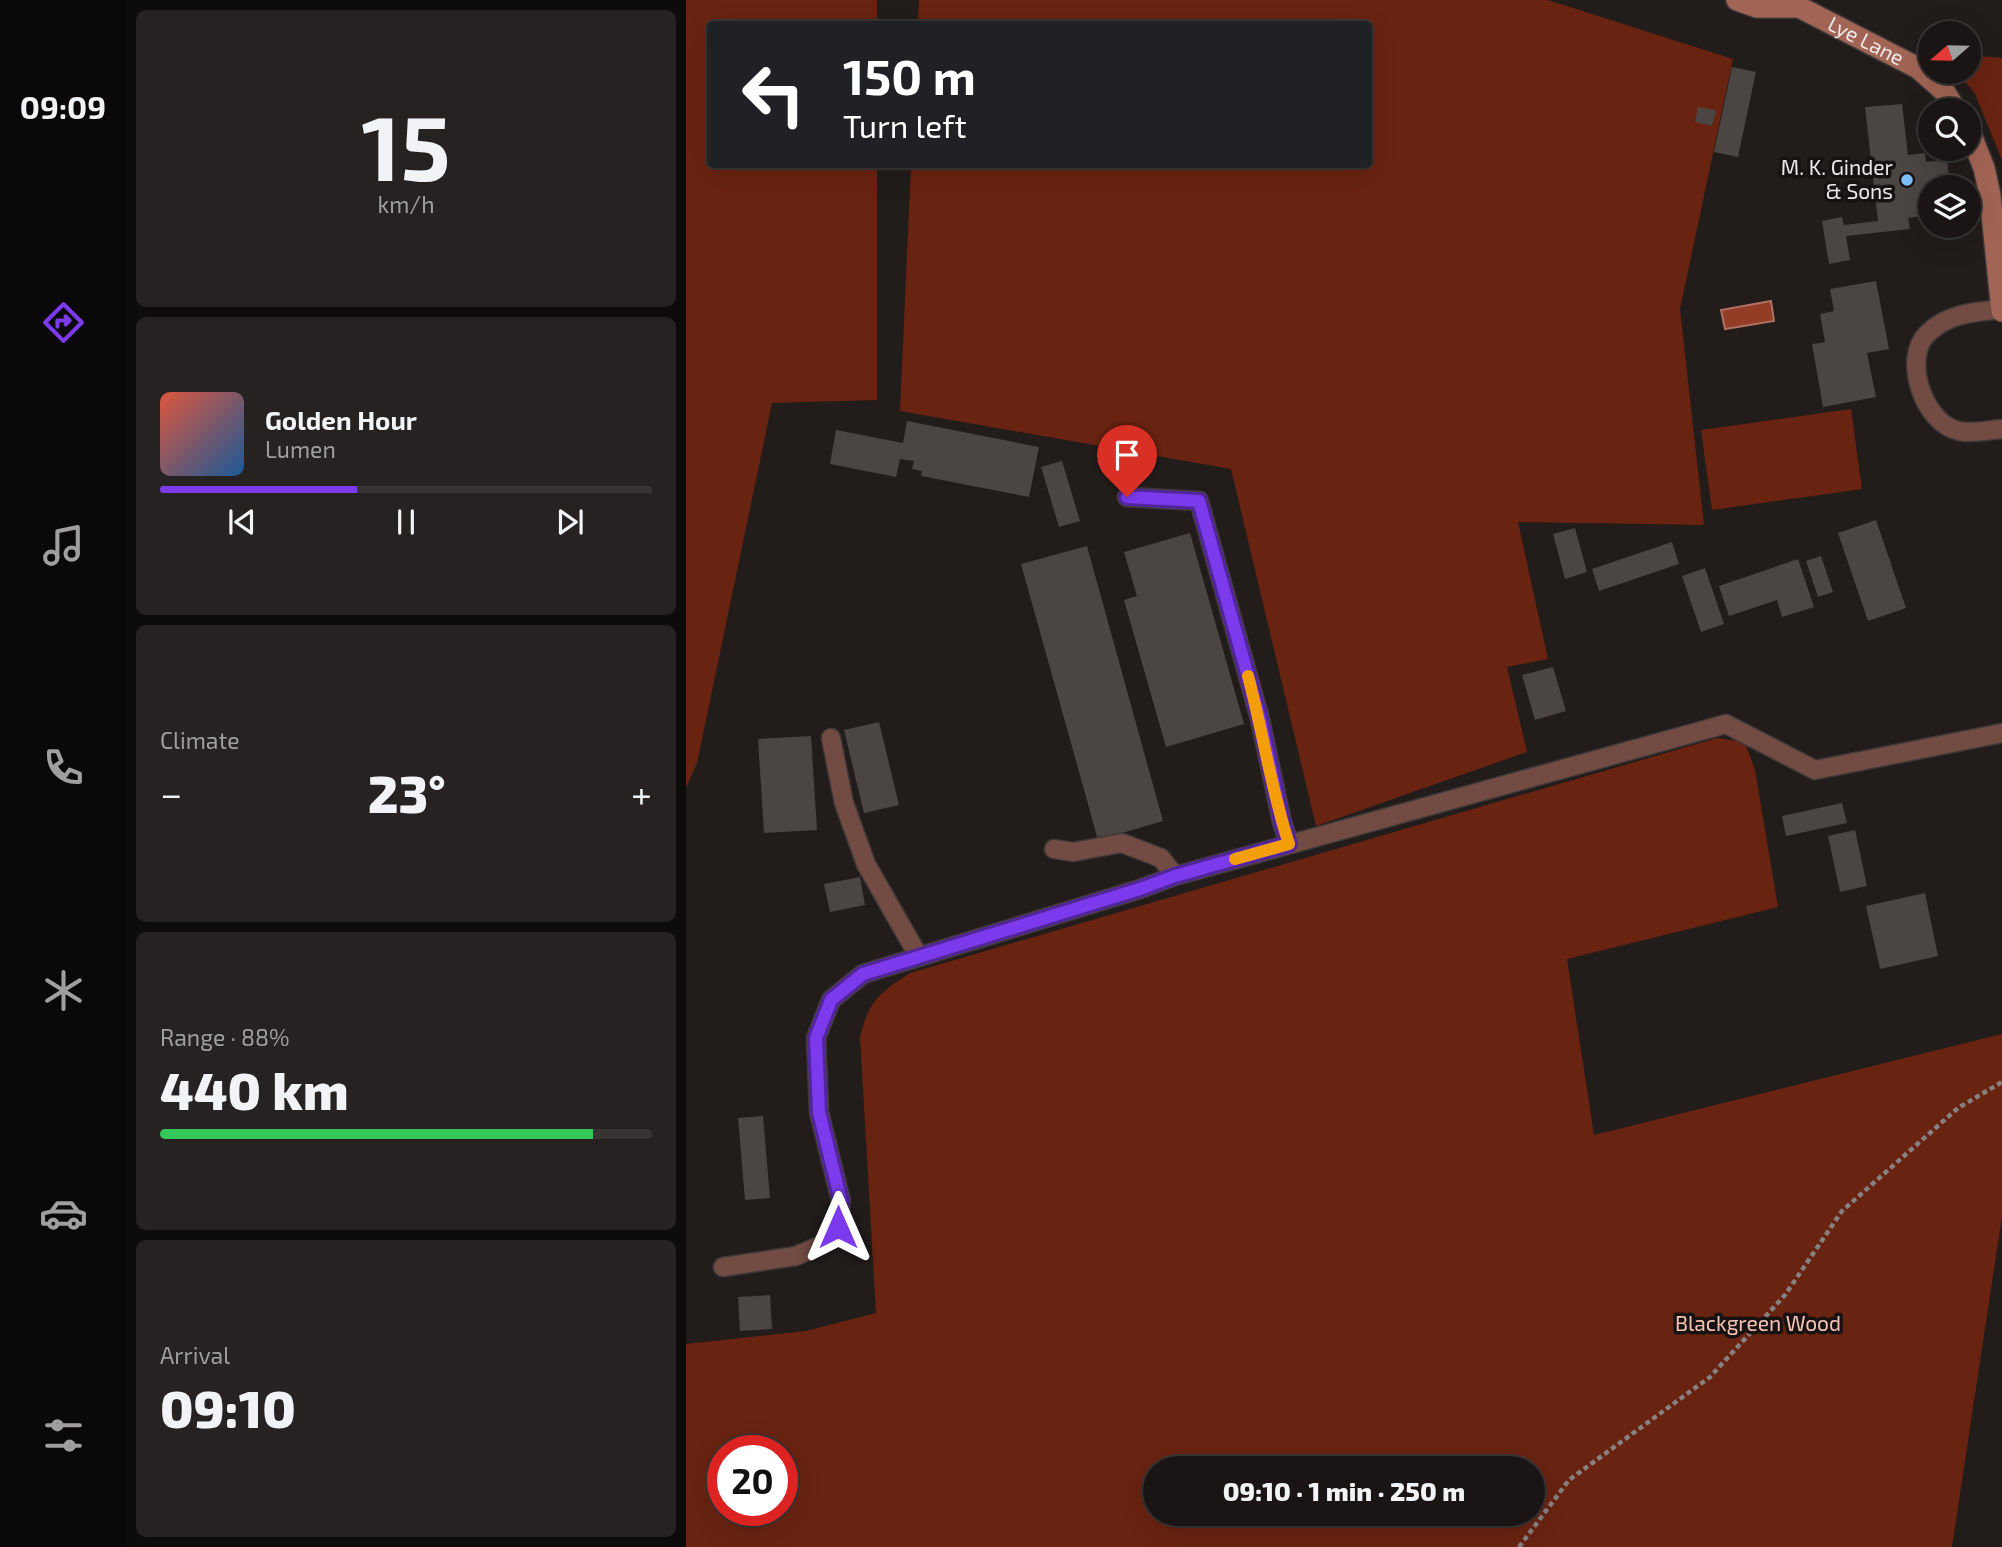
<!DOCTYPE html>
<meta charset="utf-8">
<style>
:root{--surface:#1a1514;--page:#272222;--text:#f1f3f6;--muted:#9f9fa0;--line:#383434;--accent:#7c3aed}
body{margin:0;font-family:"Exo 2",sans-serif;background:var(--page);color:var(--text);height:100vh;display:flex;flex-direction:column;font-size:26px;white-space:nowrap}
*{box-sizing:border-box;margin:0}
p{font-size:23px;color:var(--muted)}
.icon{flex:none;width:38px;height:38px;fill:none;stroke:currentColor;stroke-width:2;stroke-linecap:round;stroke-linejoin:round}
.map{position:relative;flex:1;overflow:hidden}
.side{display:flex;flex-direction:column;gap:10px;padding:10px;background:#0e0c0b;width:560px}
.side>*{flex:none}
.hud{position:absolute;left:21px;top:21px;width:665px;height:147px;border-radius:7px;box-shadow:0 7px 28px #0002,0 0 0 2px var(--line);background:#202124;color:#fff;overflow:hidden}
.needle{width:46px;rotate:250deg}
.buttons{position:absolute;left:1232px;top:21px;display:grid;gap:14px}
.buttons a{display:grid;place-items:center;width:63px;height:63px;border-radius:50%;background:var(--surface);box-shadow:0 7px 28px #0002,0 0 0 2px var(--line);font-size:35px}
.speed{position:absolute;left:21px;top:1435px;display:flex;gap:14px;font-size:35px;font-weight:700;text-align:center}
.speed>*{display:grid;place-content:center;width:91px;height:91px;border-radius:50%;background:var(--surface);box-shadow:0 7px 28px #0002,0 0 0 2px var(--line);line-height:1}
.speed .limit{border:10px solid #d22;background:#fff;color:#111}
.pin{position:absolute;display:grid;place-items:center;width:60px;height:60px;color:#fff;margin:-72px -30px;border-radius:50% 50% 50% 0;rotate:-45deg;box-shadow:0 0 7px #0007}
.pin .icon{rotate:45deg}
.me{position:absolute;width:77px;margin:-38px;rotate:0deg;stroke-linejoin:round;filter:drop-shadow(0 0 5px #0008)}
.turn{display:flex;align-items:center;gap:24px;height:147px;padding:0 21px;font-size:32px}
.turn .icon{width:91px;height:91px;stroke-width:2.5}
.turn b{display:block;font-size:49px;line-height:60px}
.big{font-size:52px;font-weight:800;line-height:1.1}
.side .card{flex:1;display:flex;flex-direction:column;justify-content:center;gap:10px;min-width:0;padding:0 24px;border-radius:10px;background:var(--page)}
.side .dial{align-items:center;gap:0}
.dial b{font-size:91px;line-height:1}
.song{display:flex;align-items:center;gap:21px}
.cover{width:84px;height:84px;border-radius:10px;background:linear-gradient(135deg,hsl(10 70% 55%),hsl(210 70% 35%))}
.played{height:7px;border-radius:4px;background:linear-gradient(90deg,var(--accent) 40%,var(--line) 40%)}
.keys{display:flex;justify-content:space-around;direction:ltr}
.heat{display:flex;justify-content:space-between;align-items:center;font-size:38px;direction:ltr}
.charge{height:10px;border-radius:5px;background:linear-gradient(90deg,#34c759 88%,var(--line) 0)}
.trip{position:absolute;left:457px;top:1456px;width:402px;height:70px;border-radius:35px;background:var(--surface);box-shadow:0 7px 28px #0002,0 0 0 2px var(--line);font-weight:800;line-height:70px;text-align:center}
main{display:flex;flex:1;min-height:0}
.tabs{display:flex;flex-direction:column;width:126px;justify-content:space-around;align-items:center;background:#0a0808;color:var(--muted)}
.tabs .icon{width:49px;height:49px}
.tabs .current{color:var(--accent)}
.tabs b{font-size:32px;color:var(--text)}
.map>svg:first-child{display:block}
</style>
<main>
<nav class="tabs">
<b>09:09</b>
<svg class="icon current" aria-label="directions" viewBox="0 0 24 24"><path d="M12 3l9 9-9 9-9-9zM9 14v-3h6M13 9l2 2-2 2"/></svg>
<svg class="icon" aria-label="music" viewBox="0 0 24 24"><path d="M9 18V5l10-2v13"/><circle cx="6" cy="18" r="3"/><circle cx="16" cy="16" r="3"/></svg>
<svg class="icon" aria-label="phone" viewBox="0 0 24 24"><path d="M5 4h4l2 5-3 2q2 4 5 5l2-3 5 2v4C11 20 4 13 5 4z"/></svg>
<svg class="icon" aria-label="climate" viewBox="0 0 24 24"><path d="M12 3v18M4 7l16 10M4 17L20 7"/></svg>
<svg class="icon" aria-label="car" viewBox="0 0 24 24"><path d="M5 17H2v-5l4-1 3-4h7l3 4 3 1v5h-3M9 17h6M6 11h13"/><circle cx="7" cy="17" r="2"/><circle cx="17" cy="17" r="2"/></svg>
<svg class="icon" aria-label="filters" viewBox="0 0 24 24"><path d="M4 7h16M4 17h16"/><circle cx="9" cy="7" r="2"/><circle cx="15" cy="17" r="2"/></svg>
</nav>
<section class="side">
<div class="card dial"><b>15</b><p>km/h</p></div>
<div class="card">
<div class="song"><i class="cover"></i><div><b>Golden Hour</b><p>Lumen</p></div></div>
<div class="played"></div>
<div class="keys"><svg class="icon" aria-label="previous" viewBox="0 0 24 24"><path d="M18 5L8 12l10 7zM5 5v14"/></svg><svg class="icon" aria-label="pause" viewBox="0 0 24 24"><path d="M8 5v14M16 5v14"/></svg><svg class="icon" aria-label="next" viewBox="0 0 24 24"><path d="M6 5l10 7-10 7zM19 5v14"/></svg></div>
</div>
<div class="card"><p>Climate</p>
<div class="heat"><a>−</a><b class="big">23°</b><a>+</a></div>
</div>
<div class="card"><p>Range · 88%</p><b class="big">440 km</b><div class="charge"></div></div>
<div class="card"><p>Arrival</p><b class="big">09:10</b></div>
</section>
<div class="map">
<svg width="1316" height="1547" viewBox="0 0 1316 1547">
<rect width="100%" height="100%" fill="#221c1b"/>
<path fill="#692311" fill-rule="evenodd" d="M0 0H191V24H24V164L191 165V400L86 403 11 763 0 788Z
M233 0H862L1047 59 994 309 1018 525 832 522 862 659 821 667 841 752 630 826 545 469 214 411 225 165 682 164V24H232Z
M1283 55 1316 58V160L1289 94 1271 72H1283Z
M1165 409 1176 489 1026 510 1015 430Z
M1031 738 1059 742 1069 770 1092 907 881 959 908 1135 1316 1034V1216L1266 1547H0V1344L120 1331 190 1313 174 1037C183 1001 193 993 224 973ZM37 1451H96V1510H37ZM469 1468H847V1514H469Z"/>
<path fill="#933c26" stroke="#ae7060" stroke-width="2" d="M1085 301 1088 321 1039 329 1035 310Z"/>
<path fill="#4b4544" d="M1046 67 1070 72 1052 157 1028 152Z
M1216 104 1222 155 1239 153 1240 162 1261 160 1264 187H1244V215L1222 218 1224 229 1160 236 1164 260 1143 264 1136 221 1156 217 1158 225 1192 221 1179 107Z
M1012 107 1030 110 1026 126 1009 122Z
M1190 281 1203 349 1181 353 1190 397 1137 407 1126 344 1139 342 1134 314 1148 311 1144 289Z
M221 421 353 447 343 497 235 476 236 471 226 469 228 461 214 459 210 477 144 464 150 430 217 443Z
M376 461 394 521 373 527 355 467Z
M1190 520 1220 608 1182 621 1152 533Z
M889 528 901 572 879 579 867 534Z
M504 533 558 724 480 747 438 600 451 596 438 552Z
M986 542 993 564 913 591 906 569Z
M401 546 477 821 412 840 335 564Z
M1135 556 1147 592 1132 597 1120 561Z
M1112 559 1128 607 1096 617 1091 600 1043 616 1033 586Z
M1019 568 1038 624 1015 632 996 576Z
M867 667 880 711 849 720 836 675Z
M193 722 213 805 178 813 158 730Z
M125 736 131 830 78 833 72 739Z
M1156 803 1161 823 1100 836 1096 816Z
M1169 830 1181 886 1154 892 1142 836Z
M174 877 179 905 144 912 138 884Z
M1239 893 1252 956 1194 969 1180 906Z
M77 1116 84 1198 59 1200 52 1118Z
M84 1295 86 1329 54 1331 52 1297Z"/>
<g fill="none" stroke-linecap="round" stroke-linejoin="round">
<defs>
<path id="lane" d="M1316 309C1289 312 1262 313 1241 334 1216 359 1238 424 1273 431 1285 434 1303 430 1316 429
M441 497 513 501 574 719 596 822 603 844
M145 738 158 803 180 864 233 957
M368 849 387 852 436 843 475 858 489 876
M37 1267 110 1256 135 1245 152 1227 155 1201 133 1112 130 1038 145 1000 177 974 454 889 489 876 1040 724 1129 770 1316 733"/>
<g id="secondary">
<path d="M1051 0 1071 7H1113"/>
<path id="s1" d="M1113 7 1232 68 1258 91 1270 110"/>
<path d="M1283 130 1298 168 1304 195 1316 311"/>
</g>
</defs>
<use href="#lane" stroke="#3e3938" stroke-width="21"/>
<use href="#secondary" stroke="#3e3938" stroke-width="24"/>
<path stroke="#878281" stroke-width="4.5" stroke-dasharray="5 3.5" stroke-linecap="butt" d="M833 1547 883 1480 1024 1377 1099 1295 1156 1211 1272 1108 1316 1082"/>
<use href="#lane" stroke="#724c42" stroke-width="18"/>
<use href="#secondary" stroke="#a26555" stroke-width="21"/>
</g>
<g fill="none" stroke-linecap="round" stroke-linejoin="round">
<defs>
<path id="route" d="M152 1227 155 1201 133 1112 130 1038 145 1000 177 974 454 889 489 876 603 844 596 822 574 719 513 501 441 497"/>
</defs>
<use href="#route" stroke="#51269a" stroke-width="18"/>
<use href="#route" stroke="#7c3aed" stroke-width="12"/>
<path stroke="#f59e0b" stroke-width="12" d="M549 859 603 844C585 790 577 732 562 676"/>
</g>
<circle fill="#7abff8" stroke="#181312" stroke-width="2.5" cx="1221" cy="180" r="7"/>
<g text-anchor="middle" stroke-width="7" stroke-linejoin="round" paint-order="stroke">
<g font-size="21" fill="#ede9e8" stroke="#181312">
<text dy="7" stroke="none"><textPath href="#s1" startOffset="75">Lye Lane</textPath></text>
</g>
<g font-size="21" fill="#ede9e8" stroke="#181312" text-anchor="end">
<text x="1207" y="175">M. K. Ginder<tspan x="1207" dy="24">&amp; Sons</tspan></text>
</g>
<g font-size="21" fill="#f6c4b6" stroke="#181312">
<text x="1072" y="1331">Blackgreen Wood</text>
</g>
</g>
</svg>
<div class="buttons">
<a><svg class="needle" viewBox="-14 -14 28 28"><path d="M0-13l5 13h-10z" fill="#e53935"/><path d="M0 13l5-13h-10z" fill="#9f9fa0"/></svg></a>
<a><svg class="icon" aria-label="search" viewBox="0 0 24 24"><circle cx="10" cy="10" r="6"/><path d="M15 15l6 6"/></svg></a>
<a><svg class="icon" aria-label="layers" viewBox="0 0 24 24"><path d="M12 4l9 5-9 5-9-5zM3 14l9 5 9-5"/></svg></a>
</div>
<div class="speed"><div class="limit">20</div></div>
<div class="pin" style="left:441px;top:497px;background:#d93025"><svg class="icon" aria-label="arrive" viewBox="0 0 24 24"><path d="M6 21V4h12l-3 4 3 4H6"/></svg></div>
<svg class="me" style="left:152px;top:1227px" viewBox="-20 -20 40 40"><path d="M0-17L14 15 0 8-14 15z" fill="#7c3aed" stroke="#fff" stroke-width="4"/></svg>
<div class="trip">09:10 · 1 min · 250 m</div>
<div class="hud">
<div class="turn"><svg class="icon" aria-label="left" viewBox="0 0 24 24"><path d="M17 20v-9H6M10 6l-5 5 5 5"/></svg><div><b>150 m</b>Turn left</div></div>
</div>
</div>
</main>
